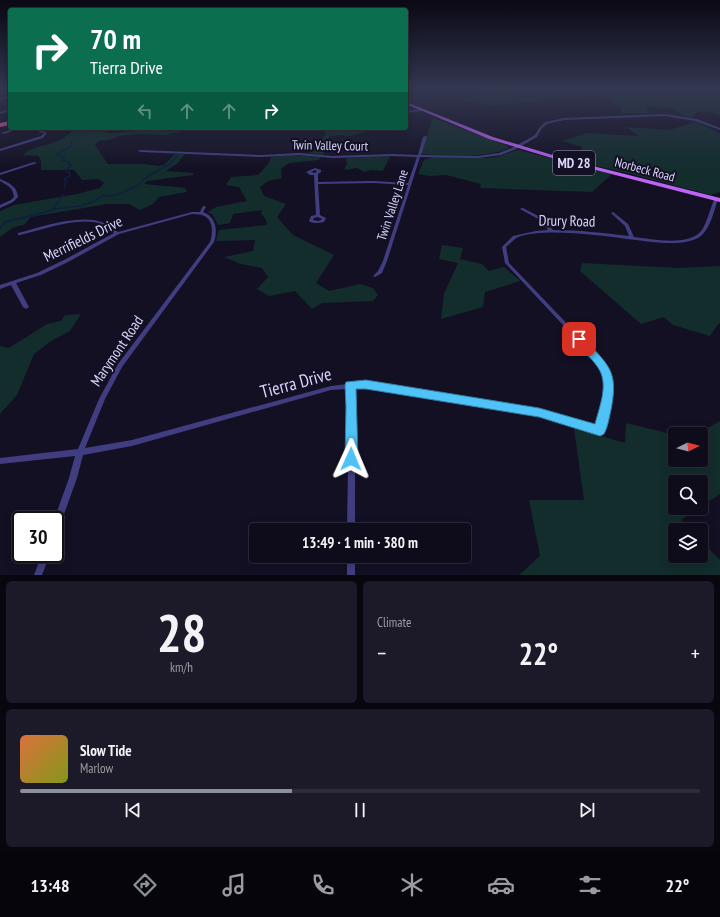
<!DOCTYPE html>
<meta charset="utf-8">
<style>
:root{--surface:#0e0c1b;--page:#1c1a28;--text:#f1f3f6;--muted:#9b9ba3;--line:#2e2c3a;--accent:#8c9099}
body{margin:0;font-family:"PT Sans Narrow",sans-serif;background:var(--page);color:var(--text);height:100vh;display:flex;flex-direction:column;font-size:15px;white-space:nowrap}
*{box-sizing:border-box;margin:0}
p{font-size:13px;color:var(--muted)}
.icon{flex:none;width:22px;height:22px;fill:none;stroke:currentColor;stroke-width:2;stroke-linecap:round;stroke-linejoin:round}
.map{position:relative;height:575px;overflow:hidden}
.drawer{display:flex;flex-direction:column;gap:6px;padding:6px;background:#08070f;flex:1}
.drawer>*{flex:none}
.hud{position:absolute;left:8px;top:8px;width:400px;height:122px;border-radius:4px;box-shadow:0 2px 10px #0003,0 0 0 1px var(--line);background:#0b6e4f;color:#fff;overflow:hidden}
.needle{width:26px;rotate:84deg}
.fabs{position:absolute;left:668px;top:427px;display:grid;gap:8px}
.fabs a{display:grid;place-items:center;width:40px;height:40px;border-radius:4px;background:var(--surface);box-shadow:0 2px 10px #0003,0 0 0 1px var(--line);font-size:20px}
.speed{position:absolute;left:12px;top:511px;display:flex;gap:8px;font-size:20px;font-weight:700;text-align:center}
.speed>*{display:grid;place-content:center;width:52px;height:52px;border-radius:50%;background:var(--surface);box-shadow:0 2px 10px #0003,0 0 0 1px var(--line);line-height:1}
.speed .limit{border:2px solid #111;border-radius:6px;background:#fff;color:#111}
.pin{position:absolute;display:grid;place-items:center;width:34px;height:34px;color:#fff;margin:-17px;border-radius:8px;box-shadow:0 2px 6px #0006}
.me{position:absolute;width:44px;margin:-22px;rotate:1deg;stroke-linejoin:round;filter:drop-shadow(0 0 3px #0008)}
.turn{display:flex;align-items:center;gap:14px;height:84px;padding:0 16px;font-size:18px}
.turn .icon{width:52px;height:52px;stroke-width:2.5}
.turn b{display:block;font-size:28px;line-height:34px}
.lanes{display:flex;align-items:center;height:38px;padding:0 16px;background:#0003;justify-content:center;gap:20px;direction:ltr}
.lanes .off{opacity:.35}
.big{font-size:30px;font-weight:800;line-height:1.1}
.drawer .widget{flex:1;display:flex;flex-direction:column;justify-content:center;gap:6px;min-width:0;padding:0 14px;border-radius:6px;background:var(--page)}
.drawer .dial{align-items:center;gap:0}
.dial b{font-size:52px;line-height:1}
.song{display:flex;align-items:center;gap:12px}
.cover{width:48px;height:48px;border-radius:6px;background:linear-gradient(135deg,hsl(20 70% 55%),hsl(70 70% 35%))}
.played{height:4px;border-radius:2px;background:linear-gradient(90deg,var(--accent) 40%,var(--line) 40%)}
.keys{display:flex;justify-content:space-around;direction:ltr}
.heat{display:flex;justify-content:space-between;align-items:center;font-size:22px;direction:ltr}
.drawer .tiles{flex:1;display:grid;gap:6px;grid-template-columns:1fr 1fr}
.widget:last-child{grid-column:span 2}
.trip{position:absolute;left:249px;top:523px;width:222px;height:40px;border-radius:4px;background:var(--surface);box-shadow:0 2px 10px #0003,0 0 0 1px var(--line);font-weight:800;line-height:40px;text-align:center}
.menu{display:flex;height:64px;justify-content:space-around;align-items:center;background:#06050b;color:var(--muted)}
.menu .icon{width:28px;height:28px}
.menu .active{color:var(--accent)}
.menu b{font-size:18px;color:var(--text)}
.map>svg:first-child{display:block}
</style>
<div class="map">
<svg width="720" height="575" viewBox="0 0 720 575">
<rect width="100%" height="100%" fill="#131024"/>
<path fill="#132d2c" d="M523 89C536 89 549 93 562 91L559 89H720V115L710 112H696L692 117 684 116 673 108 646 107 649 113H621V107L598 95 488 106 462 99 471 96Z
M433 118 508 146 509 148C484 159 447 155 420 154Z
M696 122 720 133V192L711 195 631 174 558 157 578 154 583 147 562 141 587 133 639 136 626 127 669 130Z
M82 128H110L104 132 109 133 184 128H219L200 131 188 130 165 135 139 134 119 136 109 140 98 141 95 145 108 164H145L158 166 164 165 175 154H185L178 163 166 171 193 173V175L147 181 144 184 185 188 187 192 159 197 153 204 140 210 129 204H107L31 217 24 225 14 227 0 237V211L14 205 77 194 100 188 104 183 98 179 82 180 74 170H41V160L38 156 23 155C31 146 47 146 58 141 69 136 69 131 82 128Z
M326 128H342L347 131 361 129 369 131 349 136 337 135 329 137 328 139 332 146 325 148 323 155 307 153 315 151C318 145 322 140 326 134L324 131Z
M518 150 612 174 592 192 480 188 481 184 446 175 429 176 418 174 424 160 433 157 489 158 497 157Z
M293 155 320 157 319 160 289 163 281 169 282 178 268 181 260 187 264 196 286 204 277 217 293 235 334 255 316 283 329 291 360 284 373 288 378 295 373 301 322 303 312 309 295 291 269 296 257 289 268 277 262 268 241 264 224 257 253 251 255 240 216 241 219 230 267 225 266 220 261 213 262 210 233 214 230 223 218 225 213 215 208 212 216 207 247 201 239 187 226 185 231 177 258 175 269 163 271 157Z
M390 156 383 171 371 170 364 172 357 168 344 170 347 164 346 158Z
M442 245 463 248 460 259 482 264 489 271 504 267 520 281 485 292 483 307 441 319 444 294 458 263 439 259Z
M582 263 678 268 720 266V324L719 323 710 336 673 325 664 317 641 324 580 271Z
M81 314 70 331 51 341 34 354 17 395 0 414V346L9 348 47 324 61 321 65 315Z
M720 421V494L701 507V482H675V508H699L681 520 691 530H675V556H701V541L720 560V575H519L540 556 529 500H584L574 428 625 443 626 423 675 435V460H701V434H687L699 433Z"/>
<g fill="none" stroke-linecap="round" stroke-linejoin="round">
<path stroke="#0d2040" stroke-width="1" d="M72 144 71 141 81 133 93 128"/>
<path stroke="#0d2040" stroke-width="1.5" d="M64 188 66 181 64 179 70 176V173L66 171 71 165 68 164 70 162 62 161V158L65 157 56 155 72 146 71 143
M55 209 80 206 93 202 102 196 117 195 137 186 148 176 170 164 178 155
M39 214 55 209 54 207 63 195"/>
<path stroke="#0d2040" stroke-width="2" d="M0 228 5 222 42 213"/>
<path fill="#403e80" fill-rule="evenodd" d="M0 91 10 95V98L0 100V98L9 96 0 93Z
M10 109V111L0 114V112Z
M421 109 422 110V111L406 113V111Z
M665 114 697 119 720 128V130L695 121 665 116 564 120 547 124 542 128 537 137 514 150 501 155 478 158 420 157 387 261 382 273 375 277 373 276 378 271 383 261 408 185 373 183 318 184 320 215 326 218 324 222C319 223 313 224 309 221L311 216 316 215 314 175H310L306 172 315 168 321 170V172L318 174V182L373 181 408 183 417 157 392 156 332 158 299 155 261 157 140 152 138 151 140 150 261 155 299 153 332 156 392 154 418 155 423 137 425 136 427 137 421 155 478 156 499 153 512 148 535 135 540 127 545 122 564 118ZM315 170 317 171 315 173 311 172ZM318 217 322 219 321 220 318 221 313 220 314 218Z
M34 128H36L47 133 43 138 0 151V149L41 136 44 133 34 130Z
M34 162 37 163 0 175V173Z
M0 179C9 183 17 186 18 197L13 202 0 208V205L11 200 14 197C13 187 8 186 0 181Z
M715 198H716L718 199C714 211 711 226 702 235 686 249 647 241 627 239 616 237 605 236 594 235 571 233 539 230 518 237 514 239 510 244 506 247L509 263 596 354 607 368 611 377 612 385 611 400 602 432 600 433 539 416 366 386 353 388 355 407V530H347L349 407 347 389 331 390 132 446 83 455 77 478 59 528 58 531 55 532V520H54L69 478 75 456 0 464V458L78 449 99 399 118 364 210 242C213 233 214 219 202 215 199 214 195 214 192 214L119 234 68 262 41 275 16 283 29 307 26 309 23 307 11 285 0 289V285L37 273 64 260 114 233C110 230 106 226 101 224 79 216 42 230 20 235H18V233C42 227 81 213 104 223 109 225 113 229 118 232L192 212H200L203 206H204L206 207 203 212C216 217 218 230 214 242L122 367 105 399 85 448 132 440 331 386 348 384 350 383H352L366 382 539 410 597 426C602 408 610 388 602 369 599 365 595 361 592 356L505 263 502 247 513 236 536 231 548 230 540 220 520 209 522 208H523L542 218 553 230C578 230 604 233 629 236L625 226 612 214 611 213 613 212 628 224 634 237C652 239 689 247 702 230 708 220 710 208 715 198Z
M42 554H50L42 575H34Z
M347 556H355V575H347Z"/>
<path fill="#403e80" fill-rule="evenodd" d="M15 128H21L4 134 1 133Z"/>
<path fill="#be63f6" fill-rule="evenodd" d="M406 102 493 137 569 160 720 198V202L565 162 489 139 406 104Z"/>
<path fill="#f558a4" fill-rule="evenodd" d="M10 121V125L0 127V123Z"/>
</g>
<linearGradient id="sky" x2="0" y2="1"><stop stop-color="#0a0914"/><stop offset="0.52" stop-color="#333750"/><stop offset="1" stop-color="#333750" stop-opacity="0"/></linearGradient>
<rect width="720" height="170" fill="url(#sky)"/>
<path fill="#4fc3f7" stroke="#337fa1" d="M579 336 583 337C608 366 619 369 611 410 609 418 608 427 604 434L600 436 539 417 366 389H356L358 459 356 463 351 465 347 463 345 459 346 407 345 385 346 382 366 380 539 408 595 424C599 408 608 387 600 371 594 359 581 351 574 339L575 337Z"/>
<g text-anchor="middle" stroke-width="4" stroke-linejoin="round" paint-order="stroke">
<g font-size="13" fill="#d9d5fc" stroke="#131024">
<text transform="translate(330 145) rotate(1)" y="5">Twin Valley Court</text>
<text transform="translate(645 169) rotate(15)" y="5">Norbeck Road</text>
<text transform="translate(392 205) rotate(-72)" y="5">Twin Valley Lane</text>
</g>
<rect fill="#131024" stroke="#9e9abb" stroke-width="1" x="553" y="151" width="42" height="24" rx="3"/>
<g font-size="14" font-weight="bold" fill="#d9d5fc">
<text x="574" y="168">MD 28</text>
</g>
<g font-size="15" fill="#d9d5fc" stroke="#131024">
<text transform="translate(567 221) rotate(1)" y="5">Drury Road</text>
<text transform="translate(83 239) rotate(-26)" y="5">Merrifields Drive</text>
<text transform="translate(117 351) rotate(-56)" y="5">Marymont Road</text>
</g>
<g font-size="18" fill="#d9d5fc" stroke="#131024">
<text transform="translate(296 383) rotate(-15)" y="6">Tierra Drive</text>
</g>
</g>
</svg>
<div class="fabs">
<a><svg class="needle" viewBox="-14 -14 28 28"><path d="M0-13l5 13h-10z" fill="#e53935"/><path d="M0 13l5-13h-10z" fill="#9b9ba3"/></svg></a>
<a><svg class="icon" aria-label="search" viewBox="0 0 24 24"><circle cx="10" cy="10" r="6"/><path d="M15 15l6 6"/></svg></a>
<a><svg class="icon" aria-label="layers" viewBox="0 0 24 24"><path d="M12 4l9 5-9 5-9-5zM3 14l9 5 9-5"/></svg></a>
</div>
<div class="speed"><div class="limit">30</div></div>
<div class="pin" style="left:579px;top:339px;background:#d93025"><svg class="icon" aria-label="arrive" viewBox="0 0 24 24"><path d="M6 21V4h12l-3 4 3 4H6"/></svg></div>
<svg class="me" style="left:351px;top:459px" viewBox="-20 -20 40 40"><path d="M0-17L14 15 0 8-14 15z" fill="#4fc3f7" stroke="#fff" stroke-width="4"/></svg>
<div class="trip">13:49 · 1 min · 380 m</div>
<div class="hud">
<div class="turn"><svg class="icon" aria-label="right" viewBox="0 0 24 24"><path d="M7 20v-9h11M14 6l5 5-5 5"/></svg><div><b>70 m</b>Tierra Drive</div></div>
<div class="lanes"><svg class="icon off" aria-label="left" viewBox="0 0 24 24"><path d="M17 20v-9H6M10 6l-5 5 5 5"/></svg><svg class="icon off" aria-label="ahead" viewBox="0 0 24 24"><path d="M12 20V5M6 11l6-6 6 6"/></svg><svg class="icon off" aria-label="ahead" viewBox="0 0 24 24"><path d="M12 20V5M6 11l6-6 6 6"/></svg><svg class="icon" aria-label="right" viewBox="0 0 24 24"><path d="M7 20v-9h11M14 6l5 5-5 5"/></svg></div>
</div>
</div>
<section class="drawer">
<div class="tiles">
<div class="widget dial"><b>28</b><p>km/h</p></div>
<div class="widget"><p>Climate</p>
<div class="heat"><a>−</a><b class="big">22°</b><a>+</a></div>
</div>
<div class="widget">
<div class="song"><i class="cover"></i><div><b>Slow Tide</b><p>Marlow</p></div></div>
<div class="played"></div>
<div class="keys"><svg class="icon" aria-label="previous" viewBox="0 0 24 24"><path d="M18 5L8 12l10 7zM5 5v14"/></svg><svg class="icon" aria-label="pause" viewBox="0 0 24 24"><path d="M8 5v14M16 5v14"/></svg><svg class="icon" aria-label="next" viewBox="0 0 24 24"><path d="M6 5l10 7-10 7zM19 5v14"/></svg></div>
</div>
</div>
</section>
<nav class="menu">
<b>13:48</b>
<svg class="icon active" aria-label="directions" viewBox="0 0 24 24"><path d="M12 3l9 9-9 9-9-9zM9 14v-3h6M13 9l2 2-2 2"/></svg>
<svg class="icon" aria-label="music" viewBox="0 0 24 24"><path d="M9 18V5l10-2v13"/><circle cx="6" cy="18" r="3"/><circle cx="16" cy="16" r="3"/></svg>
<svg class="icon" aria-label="phone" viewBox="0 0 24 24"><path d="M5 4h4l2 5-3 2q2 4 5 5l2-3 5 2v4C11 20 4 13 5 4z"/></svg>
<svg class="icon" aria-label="climate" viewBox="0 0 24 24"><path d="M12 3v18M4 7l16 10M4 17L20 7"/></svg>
<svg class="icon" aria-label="car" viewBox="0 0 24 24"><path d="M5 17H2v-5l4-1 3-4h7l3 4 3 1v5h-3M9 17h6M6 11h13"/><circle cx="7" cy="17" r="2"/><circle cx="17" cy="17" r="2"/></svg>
<svg class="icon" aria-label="filters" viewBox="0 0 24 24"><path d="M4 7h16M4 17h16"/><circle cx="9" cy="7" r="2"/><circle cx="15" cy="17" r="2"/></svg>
<b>22°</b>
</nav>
